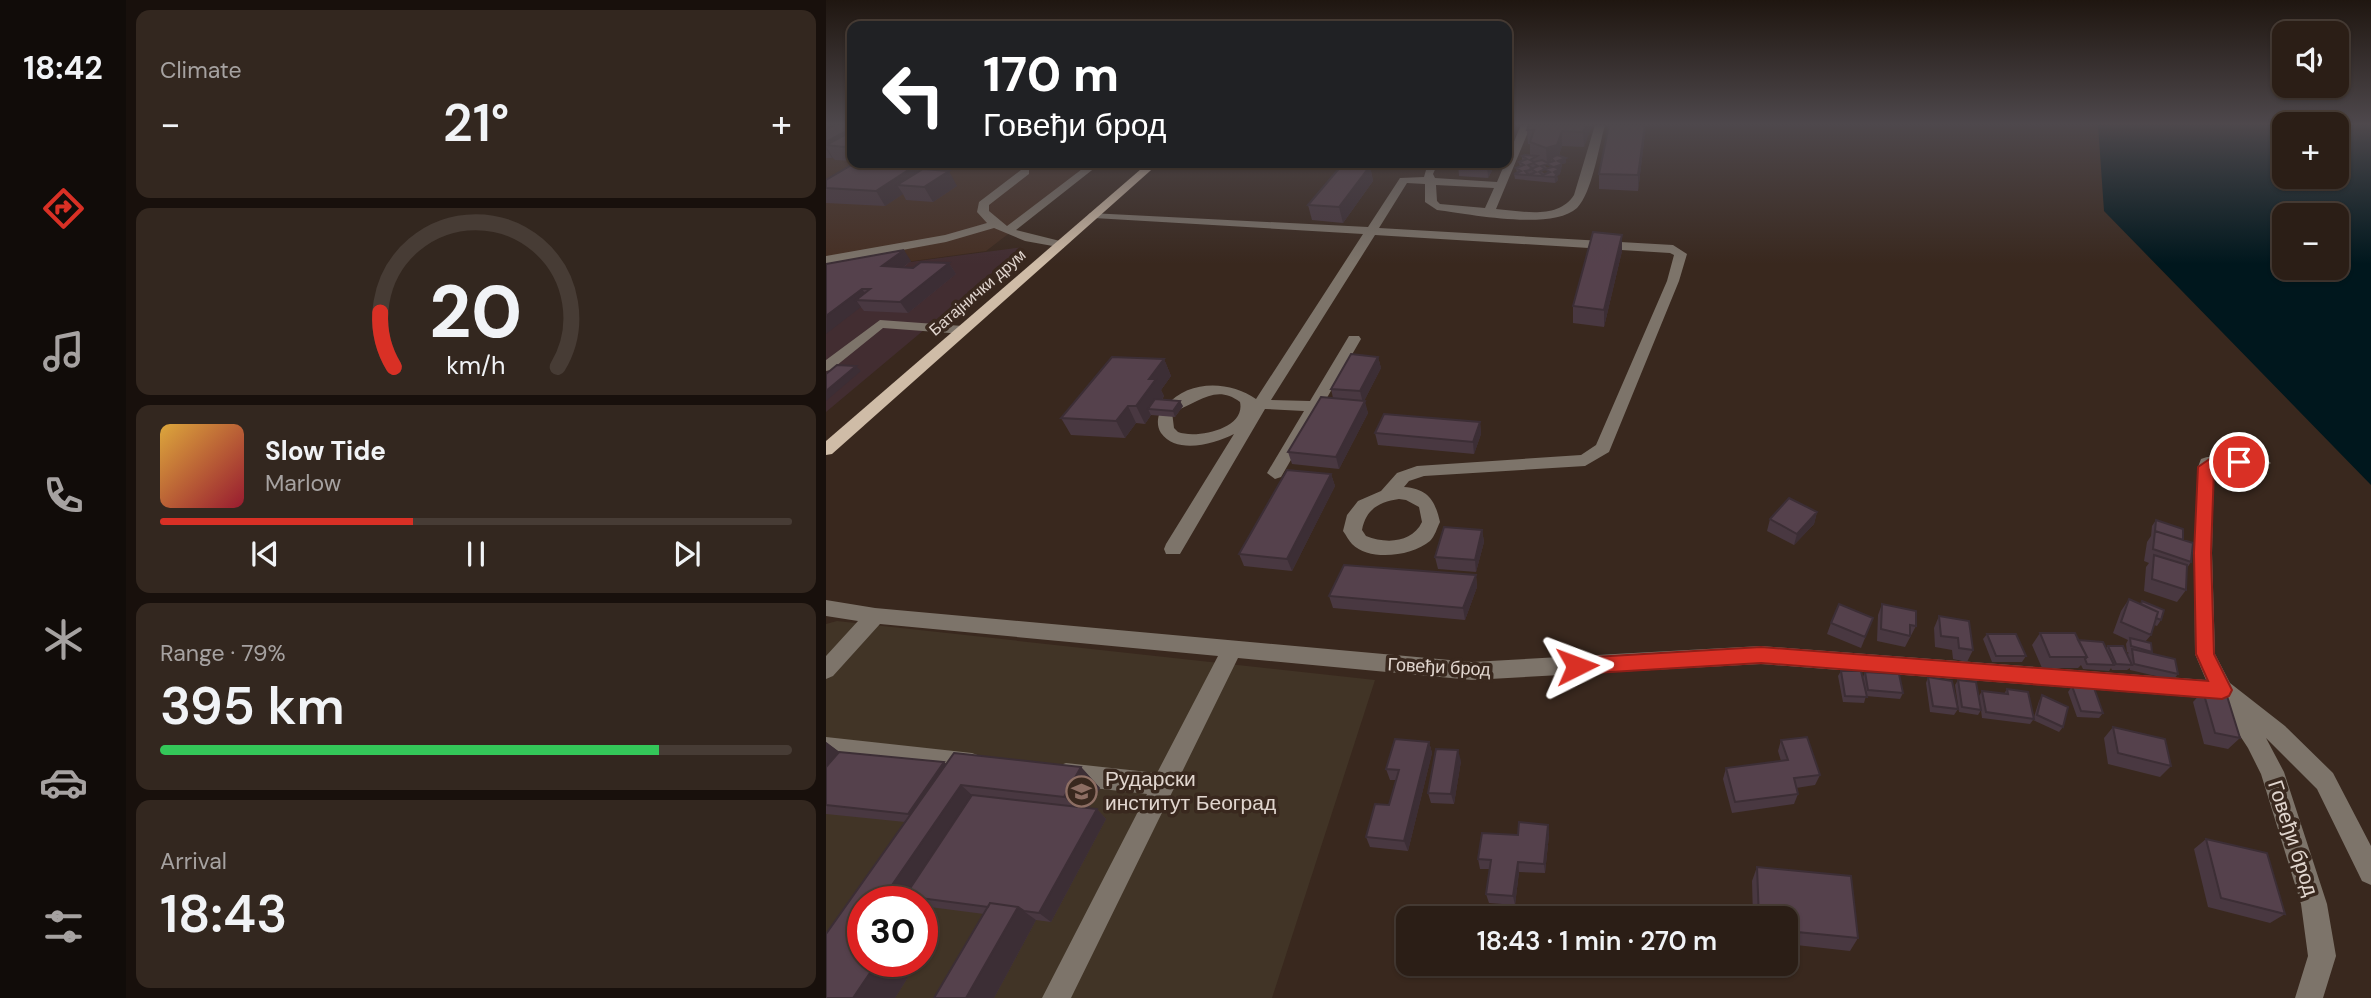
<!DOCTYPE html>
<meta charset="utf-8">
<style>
:root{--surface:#2b1e16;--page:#33271f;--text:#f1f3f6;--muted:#a6a2a1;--line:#473c35;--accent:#d93025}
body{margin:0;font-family:"DM Sans",sans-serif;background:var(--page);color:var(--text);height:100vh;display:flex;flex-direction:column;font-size:26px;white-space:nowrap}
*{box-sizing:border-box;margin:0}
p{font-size:23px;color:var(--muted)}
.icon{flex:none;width:38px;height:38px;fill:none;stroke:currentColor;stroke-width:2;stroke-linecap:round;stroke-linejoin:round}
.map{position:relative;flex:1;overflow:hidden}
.panel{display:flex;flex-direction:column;gap:10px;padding:10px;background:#18100c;width:700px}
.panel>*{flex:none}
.top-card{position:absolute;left:21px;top:21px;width:665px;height:147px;border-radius:14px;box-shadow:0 2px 5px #0004,0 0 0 2px var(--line);background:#202124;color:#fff;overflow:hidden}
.buttons{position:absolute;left:1446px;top:21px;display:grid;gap:14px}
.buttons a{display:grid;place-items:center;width:77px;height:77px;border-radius:14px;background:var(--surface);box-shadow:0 2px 5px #0004,0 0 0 2px var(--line);font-size:35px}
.speed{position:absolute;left:21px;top:886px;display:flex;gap:14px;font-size:35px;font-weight:700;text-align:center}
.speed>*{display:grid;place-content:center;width:91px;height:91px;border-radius:50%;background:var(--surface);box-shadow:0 2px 5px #0004,0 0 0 2px var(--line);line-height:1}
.speed .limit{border:10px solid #d22;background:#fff;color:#111}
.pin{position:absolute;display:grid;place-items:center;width:60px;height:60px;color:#fff;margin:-30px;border:4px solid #fff;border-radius:50%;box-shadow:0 2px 7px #0007}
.me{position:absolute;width:77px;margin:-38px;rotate:87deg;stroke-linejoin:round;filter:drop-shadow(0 0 5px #0008)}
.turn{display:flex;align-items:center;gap:24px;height:147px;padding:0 21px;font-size:32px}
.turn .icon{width:91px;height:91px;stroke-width:2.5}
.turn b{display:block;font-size:49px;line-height:60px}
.big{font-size:52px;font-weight:600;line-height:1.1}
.panel .card{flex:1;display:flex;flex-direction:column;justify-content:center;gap:10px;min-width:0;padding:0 24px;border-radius:14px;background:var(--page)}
.panel .dial{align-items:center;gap:0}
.dial svg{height:182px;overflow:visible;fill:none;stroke:var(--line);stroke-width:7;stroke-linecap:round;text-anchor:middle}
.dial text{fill:var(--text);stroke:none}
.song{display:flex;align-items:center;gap:21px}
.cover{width:84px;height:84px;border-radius:10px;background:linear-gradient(135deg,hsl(40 70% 55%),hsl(350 70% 35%))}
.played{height:7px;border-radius:4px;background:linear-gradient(90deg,var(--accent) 40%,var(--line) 40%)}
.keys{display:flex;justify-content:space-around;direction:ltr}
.heat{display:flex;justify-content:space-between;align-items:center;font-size:38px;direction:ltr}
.charge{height:10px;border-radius:5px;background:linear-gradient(90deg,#34c759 79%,var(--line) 0)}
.trip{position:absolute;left:570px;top:906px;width:402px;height:70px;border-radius:14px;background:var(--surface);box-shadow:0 2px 5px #0004,0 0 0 2px var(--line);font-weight:600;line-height:70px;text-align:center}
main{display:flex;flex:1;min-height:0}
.dock{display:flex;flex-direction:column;width:126px;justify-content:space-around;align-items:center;background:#110c09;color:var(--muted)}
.dock .icon{width:49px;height:49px}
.dock .selected{color:var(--accent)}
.dock b{font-size:32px;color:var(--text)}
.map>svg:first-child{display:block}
</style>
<main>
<nav class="dock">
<b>18:42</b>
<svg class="icon selected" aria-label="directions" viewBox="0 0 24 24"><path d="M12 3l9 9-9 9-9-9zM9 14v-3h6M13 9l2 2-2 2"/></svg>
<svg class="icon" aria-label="music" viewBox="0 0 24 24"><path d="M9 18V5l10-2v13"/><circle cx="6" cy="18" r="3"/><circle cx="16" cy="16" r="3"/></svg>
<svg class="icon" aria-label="phone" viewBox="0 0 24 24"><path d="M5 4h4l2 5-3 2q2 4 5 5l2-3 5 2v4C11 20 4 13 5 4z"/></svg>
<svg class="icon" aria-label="climate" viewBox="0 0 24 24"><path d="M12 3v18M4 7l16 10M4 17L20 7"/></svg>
<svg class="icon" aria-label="car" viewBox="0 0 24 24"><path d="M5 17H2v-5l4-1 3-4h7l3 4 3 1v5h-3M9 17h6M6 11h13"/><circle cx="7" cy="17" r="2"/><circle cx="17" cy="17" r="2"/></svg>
<svg class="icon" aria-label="filters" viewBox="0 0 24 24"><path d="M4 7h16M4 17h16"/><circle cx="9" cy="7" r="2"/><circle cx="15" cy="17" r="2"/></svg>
</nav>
<section class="panel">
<div class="card"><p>Climate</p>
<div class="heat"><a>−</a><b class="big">21°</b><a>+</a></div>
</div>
<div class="card dial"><svg viewBox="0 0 100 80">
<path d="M14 69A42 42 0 1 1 86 69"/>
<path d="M14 69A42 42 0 0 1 8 45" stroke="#d93025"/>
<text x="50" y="56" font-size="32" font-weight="700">20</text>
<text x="50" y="72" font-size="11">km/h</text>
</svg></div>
<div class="card">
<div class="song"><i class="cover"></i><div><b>Slow Tide</b><p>Marlow</p></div></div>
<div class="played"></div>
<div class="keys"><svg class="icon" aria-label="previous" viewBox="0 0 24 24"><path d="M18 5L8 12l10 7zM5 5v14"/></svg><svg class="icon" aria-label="pause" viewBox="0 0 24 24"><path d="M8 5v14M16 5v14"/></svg><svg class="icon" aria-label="next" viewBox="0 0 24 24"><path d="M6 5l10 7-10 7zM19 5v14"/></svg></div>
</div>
<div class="card"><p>Range · 79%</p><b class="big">395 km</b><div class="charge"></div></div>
<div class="card"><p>Arrival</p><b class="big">18:43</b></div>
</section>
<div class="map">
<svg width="1545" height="998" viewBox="0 0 1545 998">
<rect width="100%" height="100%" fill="#39281e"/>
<path fill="#422d31" d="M197 247 0 412V273Z"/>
<path fill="#462f23" d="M0 125H26V163H275L160 251 0 273Z"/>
<path fill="#413426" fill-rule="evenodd" d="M11 621 549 680 446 998H0V624ZM37 901H96V961H37Z"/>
<path fill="#00171d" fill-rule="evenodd" d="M1272 125H1458V177H1510V125H1545V485L1278 211ZM1458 215H1510V268H1458Z"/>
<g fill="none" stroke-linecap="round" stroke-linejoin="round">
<path fill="#7d746a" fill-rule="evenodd" d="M695 125H705L670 209C696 211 732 220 748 195L769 125H779C773 146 766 193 751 208 726 231 643 214 611 210L599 202V184L581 183 553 228 847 245 861 254 853 281 783 452 759 466 598 476 583 481 578 487C602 489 609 500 614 522 611 528 609 536 604 541 586 556 544 562 526 544 523 541 520 535 517 531L521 515 532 501 555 491 571 473 591 466 755 455 770 445 841 281 848 255 844 253 549 235 445 400 484 401 523 336H533L535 339 455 477 449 479 441 473 478 411 439 409 354 554H340L338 549 340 544 408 434C388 444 351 455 335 433 331 427 331 419 334 412H346L348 428 352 432C370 439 420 429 414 402 389 383 372 404 348 411L340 406C363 379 404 381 430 399L537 234 268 218 262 215 264 213 542 227 574 178 598 177 602 163H612L607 174 609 178 671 182ZM610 185 668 188 659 208 614 204 611 201ZM573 499 580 500 593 507 596 522C586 543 560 544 540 536L536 530C540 509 553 502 573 499Z
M264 163H275L190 230 238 242V248L199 241 168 228 120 242 0 264V256L119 235 161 223 151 212 153 202 195 170H203V174L163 205V211L181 226Z
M54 320 137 326 144 330 137 334 57 328 5 370 0 371V360Z
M1381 457H1437L1445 463 1437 469 1388 468 1386 553 1389 654 1404 683 1459 726 1507 773 1545 846V885L1536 881 1491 789 1440 738 1458 772 1501 904 1510 956 1497 998H1469L1482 956 1475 904 1435 774 1422 748 1390 699 935 664 646 680 412 658 245 998H216L321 794 240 785 232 782 228 774 232 766 240 763 331 773 392 656 54 624 7 676 0 679V656L32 621 0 616V600L49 608 646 662 935 646 1380 680 1369 654 1368 553 1372 467 1375 459Z
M0 737 146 753 154 756 158 764 154 772 146 775 0 757Z"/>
<path fill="#cfbca7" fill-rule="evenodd" d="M322 163H333L6 454 0 455V441Z"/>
</g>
<path fill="#493841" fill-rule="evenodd" d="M26 125V161L9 160 7 158H0V129Z
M703 125H766L758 147 736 146 733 156 740 158V163L736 164 734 174 731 176 732 180 729 183 689 179 688 174 691 173 690 168 694 167 693 162 696 161V156L704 155V144H702L701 130ZM721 164 726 166 722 168 717 165ZM719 169 724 172 719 174 715 171Z
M820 125 812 191 773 189V174Z
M125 163 114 170 131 186 107 202 80 200 77 194 59 206 0 203V180Z
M187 163H251L244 168 189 166Z
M632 163H670L662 178 633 176Z
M544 166 547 181 517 223 486 220 482 205Z
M796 251 778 327 747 323V306Z
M85 261 77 268H87L123 263 130 274 82 313 38 311 0 264Z
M552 357 555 368 538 401 542 413 513 469 466 464 462 452 507 398 505 389Z
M338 359 345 376 335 390 338 396 336 400 357 406 349 417 325 415 319 424 310 423 299 438 245 435 235 418Z
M654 422 655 434 648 454 552 445 549 433Z
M505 474 509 486 466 571 418 566 413 554Z
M991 512 988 524 968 545 941 531 944 519Z
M1330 520 1357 540 1365 562 1361 568 1360 590 1351 602 1318 591 1320 567 1323 563 1318 561 1321 542 1325 536 1326 526Z
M656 530 658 542 650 572 612 569 609 557Z
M650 575 651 587 639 620 507 608 503 596Z
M1303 599 1314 604 1316 601 1335 620 1331 626 1328 625 1325 635 1319 642 1326 652 1325 653 1352 674 1347 680 1304 670V668L1301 670H1286L1285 668 1283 671 1257 669 1255 665 1252 668H1216L1206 645 1214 633 1252 640 1280 648 1282 646 1301 654 1303 653 1301 652 1300 644 1302 640 1287 633 1295 611Z
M1056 604 1090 626 1079 647 1051 641 1052 615Z
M1113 616 1147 650 1141 662 1127 659 1126 650 1109 647 1108 628Z
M1047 618 1035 648 1001 634 1005 623Z
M1161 634 1200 656 1196 662H1166L1157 639Z
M1015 671 1037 677 1039 672 1077 693 1074 699 1040 696 1038 703 1017 702 1012 676Z
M1102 677 1132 709 1128 715 1104 712 1100 683Z
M1132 680 1153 696 1156 691 1178 694 1181 689 1208 717 1213 701 1216 695 1237 727 1233 732 1207 720 1204 724 1156 718 1155 710 1152 715 1133 712 1129 685Z
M1246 686 1277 713 1273 718 1251 717 1242 692Z
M1377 691 1414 738 1402 749 1378 744 1367 702Z
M1287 727 1345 766 1334 777 1282 764 1278 738Z
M955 740 994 775 989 785 970 788 972 794 968 804 906 813 897 779 900 768 955 761 952 751Z
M0 742 13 752 118 762 120 764 128 753 255 767 274 788 262 808 271 809 280 819 225 922 210 920 168 998H108L158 914 96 906V901H37V961H92L69 998H0V934L79 822 0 814Z
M603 742 606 753 582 851 544 847 540 837 563 805 570 780H564L560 769Z
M635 761 628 804 605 803 602 793Z
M722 825 723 835 719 873 693 872 689 905 663 903 660 894 664 869H654L652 859 692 835Z
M1380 839 1459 914 1444 923 1382 907 1368 849Z
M931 867 1032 938 1024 951 961 944V919H927L926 881Z"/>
<path fill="#3c2e35" d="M681 125H689L681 141Z
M760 125H766L758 147 757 132Z
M820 125 819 134 812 191V175Z
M26 128V159L18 147 0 145V142Z
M736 131V146L731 160 725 158V161L721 163 720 148Z
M0 146 7 158H6L0 149Z
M740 158V163L736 164 734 174 731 176 732 180 729 183 728 167 732 161Z
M93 163H125L90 186 71 185 77 194 59 206 50 191Z
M241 163H251L244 168Z
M661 163H670L662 178Z
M544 166 547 181 517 223 513 207Z
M123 171 131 186 107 202 98 187Z
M796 235V251L778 327V310Z
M78 250 85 261 64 277 56 266Z
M123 263 130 274 82 313 74 302Z
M36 289 44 300H30L35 307 0 334V316Z
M552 357 555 368 537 403 534 391Z
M338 359 345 376 335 390 338 396 328 410 322 409 325 415 319 424 310 406 323 379Z
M30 366 35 371 0 401V391Z
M354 401 357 406 349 417 347 411Z
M539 401 542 413 513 469 510 457Z
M302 406 310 423 299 438 290 421Z
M654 422 655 434 648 454 647 442Z
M505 474 509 486 466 571 461 559Z
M991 512 988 524 968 545 971 534Z
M656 530 658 542 650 572 649 560Z
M650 575 651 587 639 620 637 608Z
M0 742 27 762 0 796Z
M603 742 606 753 582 851 578 841Z
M632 750 635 761 628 804 625 794Z
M118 762 131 773 96 824 82 814Z
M255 767 274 788 258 817 238 797Z
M135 785 158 806 79 896 86 901H55Z
M271 809 280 819 225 922 213 913Z
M722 825 723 835 719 873 718 864Z
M692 862 693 872 689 905 687 896Z
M192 907 210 920 168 998H140Z
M96 927 108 935 96 954Z
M52 961H92L69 998H27Z"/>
<path fill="#55414c" stroke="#3c2e35" stroke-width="2" fill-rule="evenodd" d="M9 125H26V128L0 142V129Z
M703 125H760L757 132 736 131 731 145 720 148 704 142 708 130H701Z
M783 125H819L812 175 773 174Z
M26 131V142L18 147 0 145Z
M699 155 711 156 704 160 708 162 716 160 722 163 728 161 725 158 731 155 740 158 732 161 736 163 734 165 728 167 734 169 728 172 731 175 728 177 688 174 695 171 690 168 698 165 693 162 701 159 696 156ZM707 163 712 166 705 169 710 172 703 175 699 171 704 170 706 168 702 165ZM721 164 727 167 719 169 715 166ZM719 169 724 172 717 175 713 172Z
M29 163H93L50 191 0 188V180Z
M516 165 544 166 513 207 482 205Z
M97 169 123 171 98 187 71 185Z
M767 232 796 235 778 310 747 306Z
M78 250 56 266 87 268 95 262 123 263 74 302 30 300 44 289H36L0 316V264Z
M525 354 552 357 534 391 505 389Z
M286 357 338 359 323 379H330L310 406H302L290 421 235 418Z
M11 365 30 366 0 391V374Z
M495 397 539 401 510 457 462 452Z
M329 399 354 401 347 411 322 409Z
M558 414 654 422 647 442 549 433Z
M461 470 505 474 461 559 413 554Z
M963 498 991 512 971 534 944 519Z
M1330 520 1357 529V540L1329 531Z
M618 527 656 530 649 560 609 557Z
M1329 531 1367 543 1365 562 1327 549Z
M1328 555 1361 565 1360 590 1326 579Z
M518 565 650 575 637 608 503 596Z
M1303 599 1332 612 1325 635 1295 622Z
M1316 601 1338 610 1335 620 1330 618 1332 612 1315 604Z
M1013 604 1047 618 1039 637 1005 623Z
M1056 604 1090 611V626L1084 625V636L1055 629Z
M1113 616 1143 621 1147 650 1133 648 1132 638 1115 636Z
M1214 633H1249L1261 657H1224Z
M1161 634H1190L1200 656H1170Z
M1304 638 1325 643 1326 652 1305 646Z
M1252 640 1277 642 1288 665 1261 664 1259 659 1261 657Z
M1282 646H1297L1306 665 1290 664Z
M1306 649 1349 659 1352 674 1308 664Z
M1015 671H1035L1041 697 1019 696Z
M1039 672 1073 674 1077 693 1042 690Z
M1102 677 1126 681 1132 709 1107 706Z
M1132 680 1150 682 1155 710 1136 707Z
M1246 686 1268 688 1277 713 1255 711Z
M1181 689 1202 692 1208 719 1160 712 1156 691 1182 694Z
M1377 691 1401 696 1414 738 1389 733Z
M1216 695 1242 707 1237 727 1211 715Z
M1287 727 1339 739 1345 766 1292 753Z
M981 737 994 775 968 778 972 794 909 802 900 768 962 760 955 740Z
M569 739 603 742 578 841 540 837 549 804 563 805 573 770 560 769Z
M610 749 632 750 625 794 602 793Z
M13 752 118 762 82 814 0 805V767Z
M128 753 255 767 238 797 135 785 55 901H37V961H52L27 998H0V934Z
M146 795 271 809 213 913 198 911 192 907 164 903 162 907 79 896Z
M693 822 722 825 718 864 692 862 687 896 660 894 665 860 652 859 656 833 692 835Z
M1380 839 1441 853 1459 914 1395 898Z
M931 867 1025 876 1032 938 961 931V919H933Z
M164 903 192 907 140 998H108Z"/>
<linearGradient id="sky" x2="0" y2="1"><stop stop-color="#1f1610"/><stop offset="0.47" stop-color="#4e484c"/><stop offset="1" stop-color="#4e484c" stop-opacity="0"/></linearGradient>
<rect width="1545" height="264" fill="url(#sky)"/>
<path fill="#d93025" stroke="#8d1f18" stroke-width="2" d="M1388 456 1413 457 1420 462 1413 467 1388 469 1385 553 1388 654 1406 690 1403 696 1396 699 935 663 751 674 745 671 742 666 745 660 751 658 935 647 1382 681 1370 654 1368 553 1372 467Z"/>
<defs>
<symbol id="university-ring" viewBox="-11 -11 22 22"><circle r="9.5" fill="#39281e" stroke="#8d6e63" stroke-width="1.5"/><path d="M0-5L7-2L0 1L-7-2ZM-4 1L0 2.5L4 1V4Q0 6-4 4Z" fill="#8d6e63"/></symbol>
</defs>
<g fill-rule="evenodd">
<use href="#university-ring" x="238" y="774" width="35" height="35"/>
</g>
<g text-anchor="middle" stroke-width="7" stroke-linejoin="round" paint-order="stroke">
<g font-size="16" fill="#e1d6cf" stroke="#39281e">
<text transform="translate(151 292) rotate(-41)" y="6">Батајнички друм</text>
</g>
<g font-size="18" fill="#e1d6cf" stroke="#39281e">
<text transform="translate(613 667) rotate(3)" y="6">Говеђи брод</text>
</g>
<g font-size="21" fill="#e1d6cf" stroke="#39281e" text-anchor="start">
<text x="279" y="786">Рударски<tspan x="279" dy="24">институт Београд</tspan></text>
</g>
<g font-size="21" fill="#e1d6cf" stroke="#39281e">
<text transform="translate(1467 838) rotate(72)" y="7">Говеђи брод</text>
</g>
</g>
</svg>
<div class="buttons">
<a><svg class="icon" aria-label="sound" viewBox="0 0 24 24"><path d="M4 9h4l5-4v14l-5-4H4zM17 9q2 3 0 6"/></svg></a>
<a>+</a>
<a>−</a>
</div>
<div class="speed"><div class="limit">30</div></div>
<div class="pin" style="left:1413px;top:462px;background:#d93025"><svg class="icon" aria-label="arrive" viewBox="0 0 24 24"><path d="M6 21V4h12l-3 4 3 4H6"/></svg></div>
<svg class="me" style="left:751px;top:666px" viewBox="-20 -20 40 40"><path d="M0-17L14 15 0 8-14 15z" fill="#d93025" stroke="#fff" stroke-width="4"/></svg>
<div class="trip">18:43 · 1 min · 270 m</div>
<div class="top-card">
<div class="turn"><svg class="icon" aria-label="left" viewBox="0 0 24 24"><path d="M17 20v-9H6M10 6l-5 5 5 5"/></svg><div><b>170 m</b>Говеђи брод</div></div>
</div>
</div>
</main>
